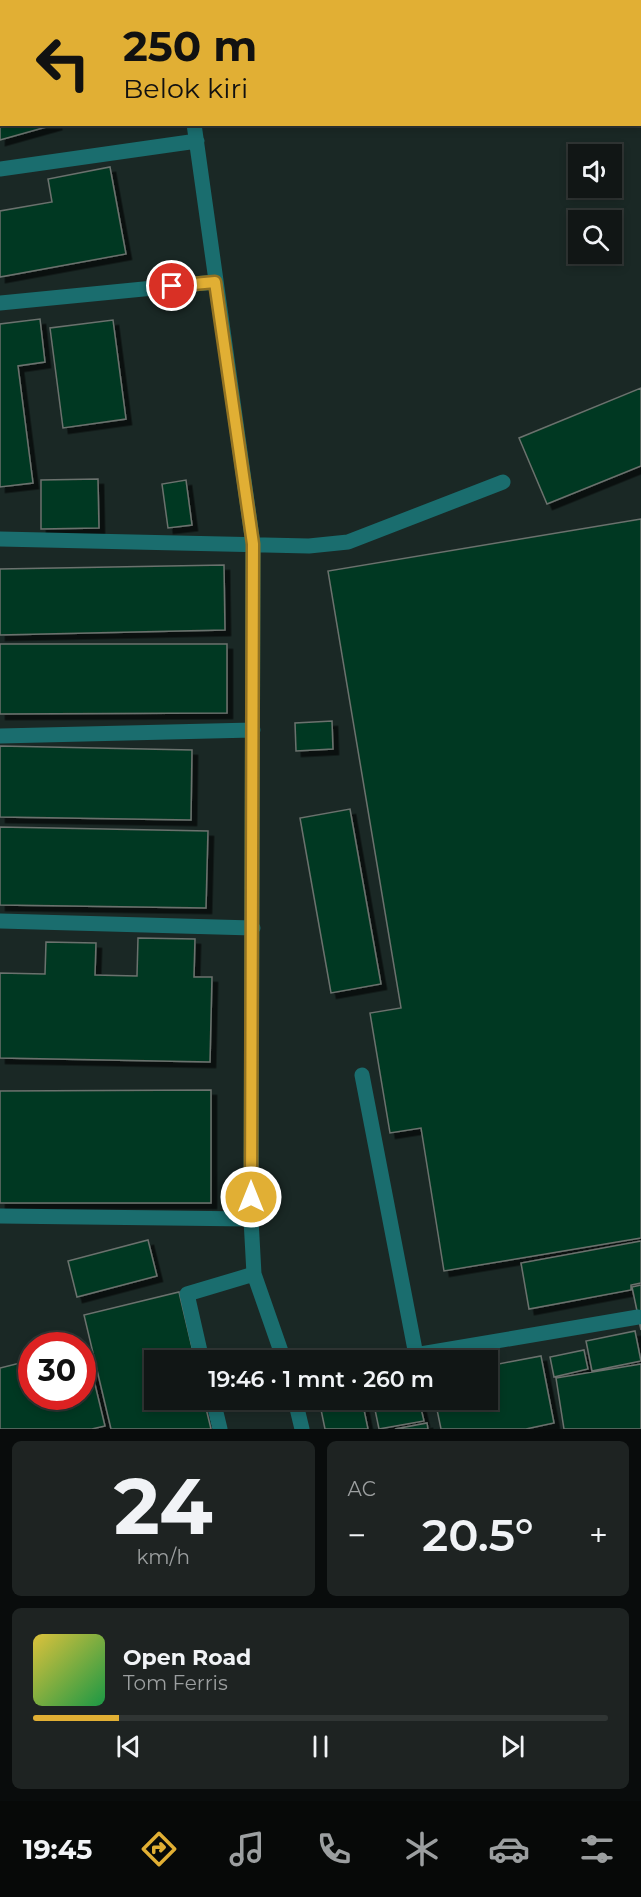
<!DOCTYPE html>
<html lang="id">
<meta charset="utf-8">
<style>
:root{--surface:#111615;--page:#1e2322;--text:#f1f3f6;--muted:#9c9fa0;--line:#303534;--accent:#e1af34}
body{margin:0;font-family:Montserrat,sans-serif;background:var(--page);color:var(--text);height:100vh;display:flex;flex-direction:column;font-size:22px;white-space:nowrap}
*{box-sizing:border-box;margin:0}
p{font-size:20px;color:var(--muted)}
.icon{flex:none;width:33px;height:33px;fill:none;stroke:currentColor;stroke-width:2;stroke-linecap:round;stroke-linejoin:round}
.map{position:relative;height:1429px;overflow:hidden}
.sheet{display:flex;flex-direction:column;gap:12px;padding:12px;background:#090c0c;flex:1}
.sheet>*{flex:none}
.top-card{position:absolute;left:0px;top:0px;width:642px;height:126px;box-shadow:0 3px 9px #0003,0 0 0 2px var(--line);background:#e1af34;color:#111;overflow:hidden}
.tools{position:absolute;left:568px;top:144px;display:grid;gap:12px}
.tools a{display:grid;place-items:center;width:54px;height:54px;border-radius:0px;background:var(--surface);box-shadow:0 3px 9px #0003,0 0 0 2px var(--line);font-size:30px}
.speed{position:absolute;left:18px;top:1332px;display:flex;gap:12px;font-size:30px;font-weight:700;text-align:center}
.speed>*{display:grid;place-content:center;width:78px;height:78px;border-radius:50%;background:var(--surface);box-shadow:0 3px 9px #0003,0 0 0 2px var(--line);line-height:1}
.speed .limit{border:9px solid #d22;background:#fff;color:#111}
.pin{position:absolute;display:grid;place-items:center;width:51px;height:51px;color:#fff;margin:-26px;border:3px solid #fff;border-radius:50%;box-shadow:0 2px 6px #0007}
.me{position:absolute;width:66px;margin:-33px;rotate:0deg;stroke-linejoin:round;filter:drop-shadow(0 0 4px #0008)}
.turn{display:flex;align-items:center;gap:21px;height:126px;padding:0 24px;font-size:27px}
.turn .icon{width:78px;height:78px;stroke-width:2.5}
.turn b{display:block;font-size:42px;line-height:51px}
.big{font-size:45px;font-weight:600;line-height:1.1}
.sheet .card{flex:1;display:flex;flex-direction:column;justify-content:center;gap:9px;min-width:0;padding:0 21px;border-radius:9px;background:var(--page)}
.sheet .dial{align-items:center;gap:0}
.dial b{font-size:78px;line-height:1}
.song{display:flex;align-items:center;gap:18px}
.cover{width:72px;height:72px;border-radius:9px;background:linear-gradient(135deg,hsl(50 70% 55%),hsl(140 70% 35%))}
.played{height:6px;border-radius:3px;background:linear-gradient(90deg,var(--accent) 15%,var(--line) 15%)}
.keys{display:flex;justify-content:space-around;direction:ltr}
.heat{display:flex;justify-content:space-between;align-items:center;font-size:33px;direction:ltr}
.sheet .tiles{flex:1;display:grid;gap:12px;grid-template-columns:1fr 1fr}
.card:last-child{grid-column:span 2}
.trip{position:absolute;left:144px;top:1350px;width:354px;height:60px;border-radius:0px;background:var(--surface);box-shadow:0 3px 9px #0003,0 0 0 2px var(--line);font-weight:600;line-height:60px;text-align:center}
.dock{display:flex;height:96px;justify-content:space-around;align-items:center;background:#070908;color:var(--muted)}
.dock .icon{width:42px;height:42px}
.dock .selected{color:var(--accent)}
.dock b{font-size:27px;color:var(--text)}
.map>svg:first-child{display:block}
</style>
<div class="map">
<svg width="641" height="1429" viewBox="0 0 641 1429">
<defs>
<filter id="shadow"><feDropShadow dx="5.5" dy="5.5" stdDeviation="0" flood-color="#0009"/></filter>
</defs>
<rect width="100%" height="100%" fill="#171d1c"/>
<path fill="#1a2825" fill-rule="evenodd" d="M0 0H641V1429H0ZM2 2H640V124H2ZM579 154H612V188H579ZM579 220H612V254H579ZM32 1346H82V1396H32ZM154 1360H488V1400H154Z"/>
<path fill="#063722" stroke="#6b726e" stroke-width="1.5" filter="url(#shadow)" d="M0 0H145V2H2L0 55Z
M274 0H373L369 2Z
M619 0H641V66L640 2Z
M0 67 2 124H57L0 140Z
M110 167 126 254 0 277V211L52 202 48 179Z
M40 319 45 362 18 366 33 483 0 487V324Z
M113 320 126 419 63 428 50 328Z
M641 388V466L547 504 519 438Z
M98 479 99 528 41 529V480Z
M186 480 192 525 168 528 162 484Z
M641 519V1238L444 1271 421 1128 390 1133 370 1013 401 1008 328 571Z
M224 565 225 630 0 635V569Z
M0 644H227V713L0 714Z
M332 721 333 749 296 751 295 723Z
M0 746 192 750 191 820 0 817Z
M350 809 381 984 331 993 300 818Z
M0 827 208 831 206 908 0 905Z
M138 938 195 939 194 977H212L210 1062 0 1058V973L45 974 46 942 96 943 95 975 137 976Z
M211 1090V1203H0V1091Z
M148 1240 157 1276 77 1297 68 1261Z
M641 1241V1283L631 1285V1290L529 1309 521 1263Z
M641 1285V1330L632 1287Z
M179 1292 195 1360H154V1400H204L211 1429H111L84 1315Z
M635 1331 641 1361 592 1371 586 1341Z
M86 1347 105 1426 92 1429H0V1368L32 1360V1396H82V1348Z
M584 1350 588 1369 554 1377 550 1357Z
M541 1356 554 1423 526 1429H441L435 1400H488V1366Z
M641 1364V1429H564L556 1378Z
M319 1400H362L368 1429H325Z
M373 1400H419L424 1421 379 1429Z
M427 1423 428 1429H395Z"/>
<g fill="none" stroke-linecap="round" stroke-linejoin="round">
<path stroke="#1a6d6e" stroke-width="15" d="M169 0V2
M241 0V2
M417 2 421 0
M194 124 253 544 251 1219 254 1274 284 1360
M0 169 197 141
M0 303 215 282
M0 539 309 546 348 542 503 482
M0 736 253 730
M0 921 253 928
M362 1075 416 1355
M0 1216 251 1219
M202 1360 187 1294 254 1274
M385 1360 638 1317
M213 1400 220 1429
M295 1400 302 1429"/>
</g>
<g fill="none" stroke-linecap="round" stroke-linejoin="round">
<defs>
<path id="route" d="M172 286 215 282 253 544 251 1197"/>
</defs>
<use href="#route" stroke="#927222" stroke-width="15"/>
<use href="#route" stroke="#e1af34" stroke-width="10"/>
</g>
</svg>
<div class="tools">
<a><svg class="icon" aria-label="sound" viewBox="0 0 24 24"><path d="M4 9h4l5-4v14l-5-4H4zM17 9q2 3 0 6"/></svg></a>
<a><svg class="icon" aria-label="search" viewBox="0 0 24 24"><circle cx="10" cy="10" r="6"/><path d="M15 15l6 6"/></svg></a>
</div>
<div class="speed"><div class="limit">30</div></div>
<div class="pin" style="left:172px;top:286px;background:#d93025"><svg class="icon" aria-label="arrive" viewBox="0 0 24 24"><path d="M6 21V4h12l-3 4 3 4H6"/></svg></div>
<svg class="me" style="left:251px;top:1197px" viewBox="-20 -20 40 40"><circle r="17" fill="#e1af34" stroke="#fff" stroke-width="3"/><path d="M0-11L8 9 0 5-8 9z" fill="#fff"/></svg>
<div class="trip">19:46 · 1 mnt · 260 m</div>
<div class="top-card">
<div class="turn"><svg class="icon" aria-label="left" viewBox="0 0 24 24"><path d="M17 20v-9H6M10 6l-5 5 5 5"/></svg><div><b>250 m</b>Belok kiri</div></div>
</div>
</div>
<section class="sheet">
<div class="tiles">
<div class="card dial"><b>24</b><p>km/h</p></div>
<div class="card"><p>AC</p>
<div class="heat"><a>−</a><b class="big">20.5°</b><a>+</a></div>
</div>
<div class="card">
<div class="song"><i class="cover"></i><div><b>Open Road</b><p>Tom Ferris</p></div></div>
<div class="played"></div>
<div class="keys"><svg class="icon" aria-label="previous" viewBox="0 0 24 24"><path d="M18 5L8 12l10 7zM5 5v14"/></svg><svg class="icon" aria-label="pause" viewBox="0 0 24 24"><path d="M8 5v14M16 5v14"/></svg><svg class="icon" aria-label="next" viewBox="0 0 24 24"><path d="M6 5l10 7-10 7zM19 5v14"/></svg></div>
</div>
</div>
</section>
<nav class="dock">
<b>19:45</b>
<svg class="icon selected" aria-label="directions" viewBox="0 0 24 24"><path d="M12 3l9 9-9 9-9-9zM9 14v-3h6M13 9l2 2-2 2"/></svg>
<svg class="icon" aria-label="music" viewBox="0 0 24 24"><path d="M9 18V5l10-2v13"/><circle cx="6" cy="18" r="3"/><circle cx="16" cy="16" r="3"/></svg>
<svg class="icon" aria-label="phone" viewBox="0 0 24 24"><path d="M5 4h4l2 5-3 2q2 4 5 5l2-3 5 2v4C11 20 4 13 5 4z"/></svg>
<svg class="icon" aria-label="climate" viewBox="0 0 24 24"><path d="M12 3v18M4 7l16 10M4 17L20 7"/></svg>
<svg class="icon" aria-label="car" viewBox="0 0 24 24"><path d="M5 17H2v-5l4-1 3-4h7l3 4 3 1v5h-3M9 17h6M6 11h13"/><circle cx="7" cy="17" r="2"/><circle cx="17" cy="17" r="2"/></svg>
<svg class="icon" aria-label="filters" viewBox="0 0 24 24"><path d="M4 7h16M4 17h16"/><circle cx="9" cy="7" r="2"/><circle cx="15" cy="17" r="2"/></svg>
</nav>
